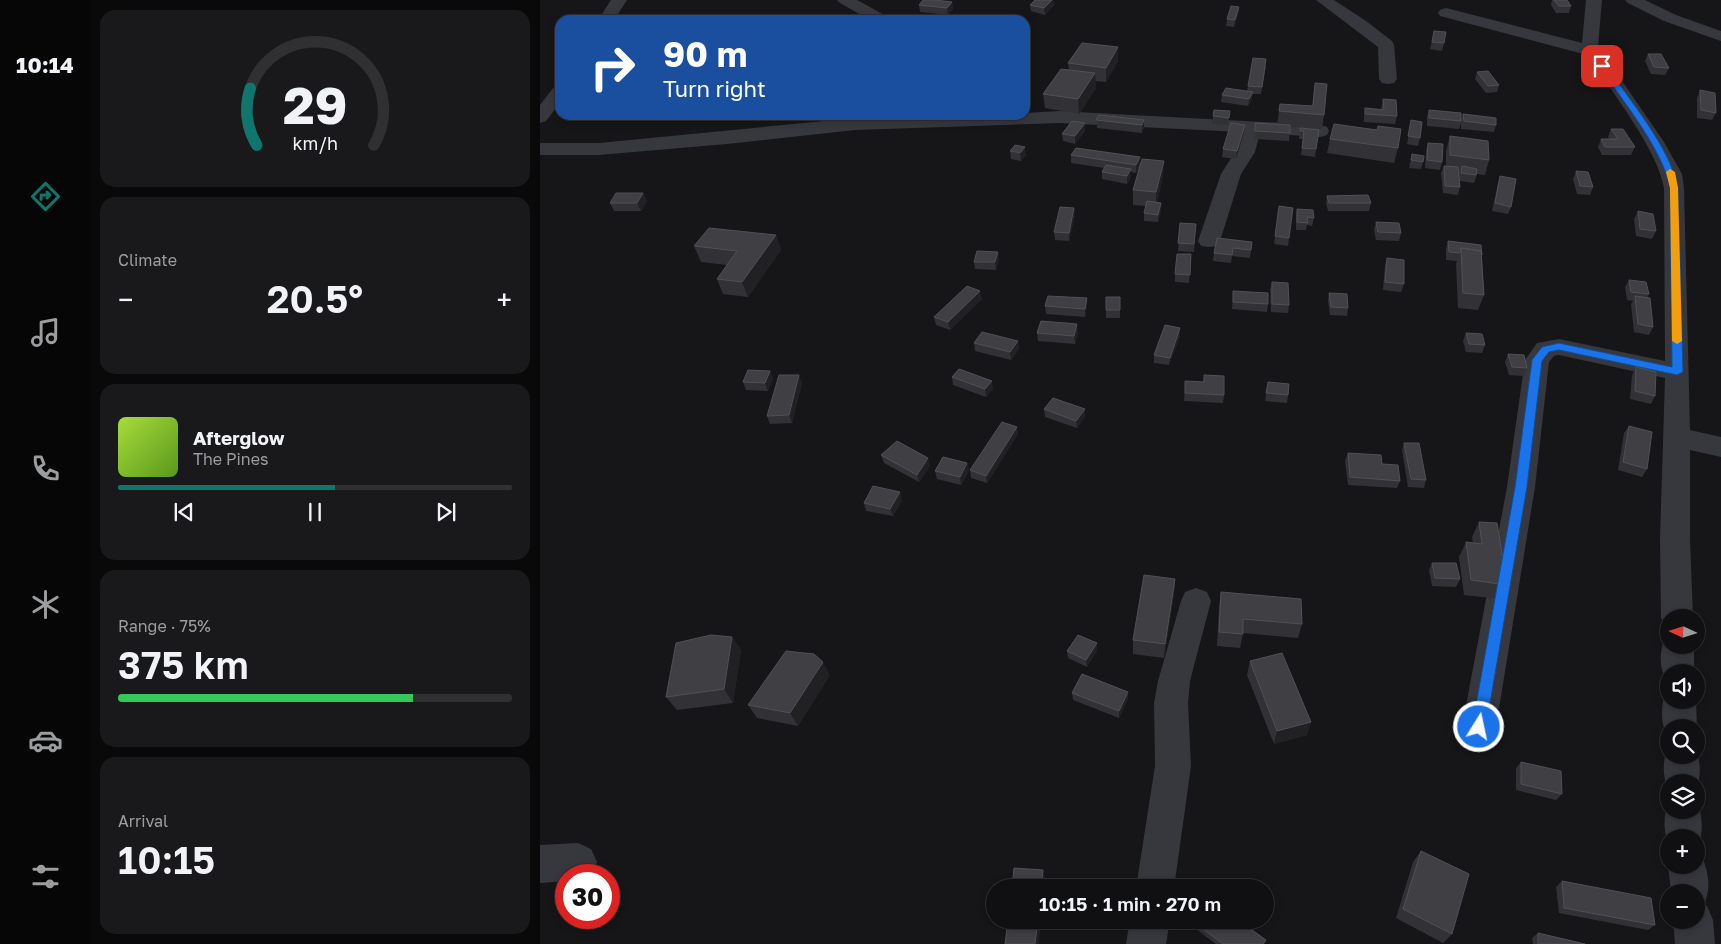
<!DOCTYPE html>
<meta charset="utf-8">
<style>
:root{--surface:#101012;--page:#19191b;--text:#f1f3f6;--muted:#9c9d9f;--line:#303032;--accent:#0f766e}
body{margin:0;font-family:"Golos Text",sans-serif;background:var(--page);color:var(--text);height:100vh;display:flex;flex-direction:column;font-size:19px;white-space:nowrap}
*{box-sizing:border-box;margin:0}
p{font-size:16px;color:var(--muted)}
.icon{flex:none;width:28px;height:28px;fill:none;stroke:currentColor;stroke-width:2;stroke-linecap:round;stroke-linejoin:round}
.map{position:relative;flex:1;overflow:hidden}
.side{display:flex;flex-direction:column;gap:10px;padding:10px;background:#09090a;width:450px}
.side>*{flex:none}
.top-card{position:absolute;left:15px;top:15px;width:475px;height:105px;border-radius:15px;box-shadow:0 2px 8px #0003,0 0 0 1px var(--line);background:#1a4fa0;color:#fff;overflow:hidden}
.needle{width:32px;rotate:274deg}
.controls{position:absolute;left:1120px;top:609px;display:grid;gap:10px}
.controls a{display:grid;place-items:center;width:45px;height:45px;border-radius:50%;background:var(--surface);box-shadow:0 2px 8px #0003,0 0 0 1px var(--line);font-size:25px}
.speed{position:absolute;left:15px;top:864px;display:flex;gap:10px;font-size:25px;font-weight:700;text-align:center}
.speed>*{display:grid;place-content:center;width:65px;height:65px;border-radius:50%;background:var(--surface);box-shadow:0 2px 8px #0003,0 0 0 1px var(--line);line-height:1}
.speed .limit{border:8px solid #d22;background:#fff;color:#111}
.pin{position:absolute;display:grid;place-items:center;width:42px;height:42px;color:#fff;margin:-21px;border-radius:10px;box-shadow:0 2px 8px #0006}
.me{position:absolute;width:55px;margin:-28px;rotate:10deg;stroke-linejoin:round;filter:drop-shadow(0 0 4px #0008)}
.turn{display:flex;align-items:center;gap:18px;height:105px;padding:0 25px;font-size:22px}
.turn .icon{width:65px;height:65px;stroke-width:2.5}
.turn b{display:block;font-size:35px;line-height:42px}
.big{font-size:38px;font-weight:600;line-height:1.1}
.side .card{flex:1;display:flex;flex-direction:column;justify-content:center;gap:8px;min-width:0;padding:0 18px;border-radius:15px;background:var(--page)}
.side .dial{align-items:center;gap:0}
.dial svg{height:130px;overflow:visible;fill:none;stroke:var(--line);stroke-width:7;stroke-linecap:round;text-anchor:middle}
.dial text{fill:var(--text);stroke:none}
.song{display:flex;align-items:center;gap:15px}
.cover{width:60px;height:60px;border-radius:8px;background:linear-gradient(135deg,hsl(80 70% 55%),hsl(90 70% 35%))}
.played{height:5px;border-radius:2px;background:linear-gradient(90deg,var(--accent) 55%,var(--line) 55%)}
.keys{display:flex;justify-content:space-around;direction:ltr}
.heat{display:flex;justify-content:space-between;align-items:center;font-size:28px;direction:ltr}
.charge{height:8px;border-radius:4px;background:linear-gradient(90deg,#34c759 75%,var(--line) 0)}
.trip{position:absolute;left:446px;top:879px;width:288px;height:50px;border-radius:25px;background:var(--surface);box-shadow:0 2px 8px #0003,0 0 0 1px var(--line);font-weight:600;line-height:50px;text-align:center}
main{display:flex;flex:1;min-height:0}
.tab-bar{display:flex;flex-direction:column;width:90px;justify-content:space-around;align-items:center;background:#060607;color:var(--muted)}
.tab-bar .icon{width:35px;height:35px}
.tab-bar .selected{color:var(--accent)}
.tab-bar b{font-size:22px;color:var(--text)}
.map>svg:first-child{display:block}
</style>
<main>
<nav class="tab-bar">
<b>10:14</b>
<svg class="icon selected" aria-label="directions" viewBox="0 0 24 24"><path d="M12 3l9 9-9 9-9-9zM9 14v-3h6M13 9l2 2-2 2"/></svg>
<svg class="icon" aria-label="music" viewBox="0 0 24 24"><path d="M9 18V5l10-2v13"/><circle cx="6" cy="18" r="3"/><circle cx="16" cy="16" r="3"/></svg>
<svg class="icon" aria-label="phone" viewBox="0 0 24 24"><path d="M5 4h4l2 5-3 2q2 4 5 5l2-3 5 2v4C11 20 4 13 5 4z"/></svg>
<svg class="icon" aria-label="climate" viewBox="0 0 24 24"><path d="M12 3v18M4 7l16 10M4 17L20 7"/></svg>
<svg class="icon" aria-label="car" viewBox="0 0 24 24"><path d="M5 17H2v-5l4-1 3-4h7l3 4 3 1v5h-3M9 17h6M6 11h13"/><circle cx="7" cy="17" r="2"/><circle cx="17" cy="17" r="2"/></svg>
<svg class="icon" aria-label="filters" viewBox="0 0 24 24"><path d="M4 7h16M4 17h16"/><circle cx="9" cy="7" r="2"/><circle cx="15" cy="17" r="2"/></svg>
</nav>
<section class="side">
<div class="card dial"><svg viewBox="0 0 100 80">
<path d="M14 69A42 42 0 1 1 86 69"/>
<path d="M14 69A42 42 0 0 1 10 34" stroke="#0f766e"/>
<text x="50" y="56" font-size="32" font-weight="700">29</text>
<text x="50" y="72" font-size="11">km/h</text>
</svg></div>
<div class="card"><p>Climate</p>
<div class="heat"><a>−</a><b class="big">20.5°</b><a>+</a></div>
</div>
<div class="card">
<div class="song"><i class="cover"></i><div><b>Afterglow</b><p>The Pines</p></div></div>
<div class="played"></div>
<div class="keys"><svg class="icon" aria-label="previous" viewBox="0 0 24 24"><path d="M18 5L8 12l10 7zM5 5v14"/></svg><svg class="icon" aria-label="pause" viewBox="0 0 24 24"><path d="M8 5v14M16 5v14"/></svg><svg class="icon" aria-label="next" viewBox="0 0 24 24"><path d="M6 5l10 7-10 7zM19 5v14"/></svg></div>
</div>
<div class="card"><p>Range · 75%</p><b class="big">375 km</b><div class="charge"></div></div>
<div class="card"><p>Arrival</p><b class="big">10:15</b></div>
</section>
<div class="map">
<svg width="1181" height="944" viewBox="0 0 1181 944">
<rect width="100%" height="100%" fill="#161618"/>
<g fill="none" stroke-linecap="round" stroke-linejoin="round">
<path fill="#37383d" fill-rule="evenodd" d="M71 0H87L74 20H58Z
M297 0H317L348 17 350 20H330L300 3Z
M776 0H794L826 21 852 41 854 45 857 79 854 83 848 84 842 83 839 79 838 47Z
M1046 0H1062L1058 46 1124 142 1142 174 1144 188 1150 430 1181 437V457L1150 450V538L1153 618H1129V628L1126 627 1121 618 1120 538 1125 378 1019 355 1014 356 1009 362 995 487 956 727 951 738 939 743 927 738 922 727 967 487 985 360 997 343 1019 339 1125 361 1124 188C1119 152 1069 87 1047 55L900 16 898 13 900 10 906 8 1042 43Z
M1085 0H1105L1136 15 1181 31V41L1124 21 1088 3Z
M20 86V103L6 121 0 123V105L14 87Z
M519 111 780 125 787 127 789 131 787 135 780 137 720 133 715 152 701 174 680 241 677 246 669 247 661 246 658 241 681 174 695 152 701 132 519 123 315 130 187 144 59 155H0V143H59L315 118 485 115V113Z
M656 588 667 592 671 601 650 681 648 703 651 766 634 888H596L615 766 614 703 618 681 641 601 645 592Z
M1129 634V645H1154V672H1129V683C1118 674 1118 643 1129 634Z
M1127 689H1129V700H1156L1157 728 1156 730V728H1129V740C1120 725 1120 704 1127 689Z
M1129 743V755H1156V750C1161 761 1161 779 1156 790V782H1129V793C1122 777 1122 759 1129 743Z
M1156 798C1163 815 1164 833 1157 850L1160 852C1168 870 1172 886 1164 905L1167 906 1173 920 1175 944H1135L1133 920H1156V892H1131L1128 865H1156V838H1129V846C1123 832 1123 814 1129 801V810H1156Z
M38 843 51 849 57 862 51 875H26V881L0 883V845Z
M590 920H630L626 944H586Z"/>
</g>
<path fill="#323236" d="M495 0H513L514 5 505 15 491 11 490 5Z
M1012 0H1027L1031 6 1029 13H1016L1011 5Z
M412 2 413 9 408 15 380 12 379 5Z
M699 7 698 14 694 27 686 26 687 19Z
M894 31 904 43 902 51 890 49Z
M578 47V61L566 82 555 81 556 88 539 114 505 108 503 94 529 70 528 63Z
M1108 54 1129 68 1125 75 1111 74 1105 61Z
M726 66 721 94H712V99L708 106 681 102 682 95 707 91 708 86Z
M937 72 959 85 957 92 946 93 935 79Z
M775 83 784 115 782 129 750 127 749 141 714 139 715 123 737 125 740 104 772 106Z
M1160 90 1176 113 1172 120 1157 118V98Z
M843 99 857 116 855 124 824 122V116L825 108 841 109Z
M674 110 690 111 688 125 672 124Z
M889 110 921 120 923 114 956 125 954 132 921 129V123L919 129 887 126V117Z
M556 120H604V128L602 133 557 128Z
M871 120 880 138 878 146 867 144Z
M760 128 779 130 775 157 761 155 763 139H759Z
M1071 129 1095 147 1091 155H1062L1058 147 1061 139H1070L1068 137Z
M545 131 535 144 523 141 522 134Z
M704 132 696 159 682 157 683 149Z
M910 136 949 160 945 175 937 174 934 183 920 181V187L918 195 903 193 901 173 904 166H906V151Z
M790 139 858 148 854 163 787 153Z
M888 143 902 162 900 170 885 168 886 150Z
M470 151 486 155 481 161 471 159Z
M872 154 883 162 881 169 869 168Z
M531 155 600 164 623 176 617 202 621 203V211L618 222 604 221V213L606 206 593 205V190L600 166 596 173 591 172V177L587 184 562 179V172L564 168 531 163Z
M1036 171 1053 187 1050 195 1037 194 1033 179Z
M960 176 971 207 968 214 952 211 958 183Z
M103 193 107 201 101 211H74L70 203Z
M787 196 831 203 829 211H788L786 203Z
M739 206 749 238 748 246 734 244Z
M757 209 774 218 772 226 767 225 766 230H756V216Z
M1098 211 1116 231 1112 239 1096 236 1094 219Z
M535 215 529 241 515 240 514 232Z
M836 222 861 233 859 241 836 240 834 230Z
M640 223 656 224 654 252 638 251Z
M236 235 241 250 208 297 183 294 177 279 187 265 161 262 154 246Z
M908 241 942 255 944 295 938 310 918 308 916 264 917 261 906 260V249Z
M712 242 710 258 692 256 691 263 673 261 674 253Z
M651 254 649 283 635 282V274Z
M847 258 864 284 861 292 843 290 845 265Z
M459 260 456 270 435 269 434 262Z
M1089 280 1109 294 1107 298 1113 327 1109 335 1094 332 1091 304 1093 301 1087 300 1085 287Z
M732 282 749 305 748 313 731 312 730 290Z
M693 291 728 304 727 312 692 309Z
M789 293 808 308 807 316 790 315 788 301Z
M566 297H580V318H566Z
M547 298V306L545 317 506 314 505 306Z
M442 299 410 330 396 325 394 317Z
M538 332 535 344 498 341 497 333Z
M926 333 945 345 942 353 926 352 923 341Z
M640 336 629 365 614 363V355Z
M478 341 479 349 471 360 435 351 434 343Z
M968 354 987 368 984 376 969 375 965 362Z
M1096 367 1115 396 1111 404 1090 399 1092 375Z
M230 371 233 379 228 391 206 390 203 382Z
M664 375 684 395 683 403 644 401 645 381 663 382Z
M412 377 453 389 446 397 413 385Z
M728 382 748 395 747 403 725 401Z
M262 383 252 423 230 424 227 416Z
M504 409H545V417L537 428 505 417Z
M1089 426 1107 469 1102 477 1078 470 1084 433Z
M477 427 478 434 447 483 431 478 430 470Z
M864 443 886 480 884 488 868 487 862 450Z
M808 453 842 464 860 481 857 488 808 485 805 461Z
M341 455 390 466 379 482 344 463Z
M427 463 429 471 421 485 397 479 395 471Z
M362 500 353 516 326 511 324 503Z
M939 522 967 585 960 599 924 595 919 557 926 542 933 543 932 537Z
M892 563 920 579 916 587 892 586 889 570Z
M635 579 634 594 624 658 593 654V640Z
M681 592 762 624 758 638 703 633 700 648 677 646 679 606Z
M192 637 201 650 193 703 137 710 126 697Z
M557 650 547 667 528 658 527 651Z
M710 661 771 722 767 735 734 744 707 675Z
M290 675 258 726 217 718 208 705Z
M532 693 588 699 579 718 533 700Z
M981 762 1022 794 1016 800 976 790V768Z
M881 851 912 934 903 943 856 918 873 862Z
M1022 881 1115 925 1108 930 1019 913 1016 887Z
M644 920H698L726 940 724 944H676Z
M998 933 1045 944H993L992 938Z"/>
<path fill="#212124" d="M512 0H513L514 5 505 15 504 8Z
M412 2 413 9 408 15 407 8Z
M699 7 698 14 694 27 695 20Z
M578 47V61L566 82V68Z
M555 73 556 88 539 114 538 99Z
M713 92 712 99 708 106 709 99Z
M604 120V128L602 133V125Z
M545 123V131L535 144V136Z
M705 125 704 132 696 159 697 151Z
M485 147 486 155 481 161 480 153Z
M600 157V165L596 173V165Z
M624 161 623 176 616 207V192Z
M591 169V177L587 184V176Z
M103 193 107 201 101 211 97 203Z
M621 203V211L618 222V215Z
M534 208 535 215 529 241V233Z
M236 235 241 250 208 297 202 282Z
M458 252 459 260 456 270 455 262Z
M440 291 442 299 410 330 408 322Z
M547 298V306L545 317V309Z
M537 324 538 332 535 344 534 336Z
M640 328V336L629 365 630 358Z
M478 341 479 349 471 360 470 352Z
M230 371 233 379 228 391 225 383Z
M259 375 262 383 252 423 249 415Z
M452 381 453 389 446 397 445 389Z
M545 409V417L537 428 536 421Z
M477 427 478 434 447 483 446 476Z
M388 458 390 466 379 482 377 475Z
M427 463 429 471 421 485 420 477Z
M360 492 362 500 353 516 350 509Z
M635 579 634 594 624 658 625 644Z
M192 637 201 650 193 703 184 689Z
M557 643V650L547 667 546 660Z
M283 662 290 675 258 726 250 713Z
M588 692V699L579 718V711Z
M771 722 767 735 734 744 737 731Z
M503 870 506 880 505 888H501Z
M498 920H501L499 944H495Z"/>
<path fill="#3f3f44" stroke="#4f5156" d="M383 0H395L412 2 407 8 379 5Z
M495 0H512L504 8 490 5Z
M1014 0H1027L1031 6H1019Z
M691 6 699 7 695 20 687 19Z
M426 16H437L435 20H424Z
M894 31 906 32 904 43 892 42Z
M542 43 578 47 566 68 528 63Z
M1108 54H1121L1129 68 1114 67Z
M713 58 726 59 722 87 708 86Z
M521 69 555 73 538 99 503 94Z
M948 71 959 85 948 86 937 72Z
M775 83 787 84 784 115 739 111 740 104 773 106Z
M686 88 713 92 709 99 682 95Z
M1160 90 1175 93 1176 113 1161 110Z
M843 99 856 100 857 116 825 114V108L844 110Z
M674 110 690 111 689 118 673 116Z
M889 110 921 113V121L889 118Z
M923 114 956 118V125L924 121Z
M559 115 604 120 602 125 556 120Z
M871 120 882 122 880 138 868 136Z
M532 121 545 123 535 136 522 134Z
M691 123 705 125 697 151 683 149Z
M715 123 750 125V133L715 131Z
M794 124 837 130 838 126 861 129 858 148 790 139Z
M760 128 779 130 776 149 762 148 764 131H760Z
M1071 129H1083L1095 147H1065L1061 139H1078Z
M910 136 948 141 949 160 910 155Z
M888 143 903 144 902 162 887 160Z
M475 145 485 147 480 153 470 151Z
M536 148 600 157 596 165 531 155Z
M872 154 884 156 883 162 871 160Z
M602 159 624 161 616 192 593 190Z
M566 165 591 169 587 176 562 172Z
M904 166 918 167 920 187 905 186Z
M922 166 937 169 936 175 921 173Z
M1036 171 1048 172 1053 187 1040 186Z
M960 176 976 179 971 207 955 203Z
M76 193H103L97 203H70Z
M828 195 831 203H789L787 196Z
M607 201 621 203 618 215 604 213Z
M739 206 753 208 749 238 735 236Z
M520 207 534 208 529 233 514 232Z
M757 209 773 210 774 218 767 217 768 223 757 222Z
M1098 211 1113 214 1116 231 1100 229Z
M836 222 859 223 861 233 838 232Z
M640 223 656 224 654 244 638 243Z
M169 228 236 235 202 282 177 279 197 251 154 246Z
M677 238 712 242 711 250 693 248 692 255 674 253Z
M908 241 941 245 942 255 941 251 921 248 920 253 909 252Z
M921 248 941 251 944 295 923 293Z
M437 251 458 252 455 262H434Z
M637 254H651L650 275 635 274Z
M847 258 864 260V284L845 282Z
M1089 280 1106 282 1109 294 1091 292Z
M732 282 748 283 749 305 732 304Z
M427 286 440 291 408 322 394 317Z
M693 291 728 293V304L693 302Z
M789 293 807 294 808 308 791 307Z
M508 296 547 298 545 309 505 306Z
M1095 296 1110 298 1113 327 1098 324Z
M566 297H580V310H566Z
M501 321 537 324 534 336 497 333Z
M625 325 640 328 630 358 614 355Z
M442 332 478 341 470 352 434 343Z
M926 333 942 334 945 345 929 344Z
M968 354 984 355 987 368 972 367Z
M1096 367 1116 372 1115 396 1095 391Z
M419 369 452 381 445 389 412 377Z
M208 370 230 371 225 383 203 382Z
M239 375H259L249 415 227 416Z
M664 375 684 376V395L645 393V381L664 382Z
M728 382 749 384 748 395 726 393Z
M513 398 545 409 536 421 504 409Z
M462 422 477 427 446 476 430 470Z
M1089 426 1112 432 1107 469 1083 462Z
M357 441 388 458 377 475 341 455Z
M864 443H879L886 480 871 479Z
M808 453 841 455 842 464 858 465 860 481 810 477Z
M403 457 427 463 420 477 395 471Z
M333 486 360 492 350 509 324 503Z
M939 522 957 523 967 585 931 580 926 542 942 544Z
M892 563H916L920 579 895 578Z
M604 575 635 579 625 644 593 640Z
M681 592 761 599 762 624 703 619V634L679 632Z
M171 635 192 637 184 689 126 697 136 643Z
M538 635 557 643 546 660 527 651Z
M246 651 274 654 283 662 250 713 208 705Z
M742 653 771 722 737 731 710 661Z
M542 674 588 692 579 711 532 693Z
M981 762 1021 771 1022 794 981 784Z
M881 851 929 874 912 934 863 909Z
M474 868 503 870 501 888H472Z
M1022 881 1111 898 1115 925 1024 908Z
M468 920H498L495 944H465Z
M651 920H698L726 940 723 944H683Z
M998 933 1045 944H998Z"/>
<path fill="#1a73e8" stroke="#114b97" d="M1060 64 1066 66C1089 99 1131 149 1138 188L1143 372 1137 375 1019 350 1009 352 1002 361 987 487 946 727 944 732 939 734 934 732 932 727 975 487 992 360 1002 347 1019 343 1132 367 1130 188C1123 149 1081 99 1059 66Z"/>
<path fill="#f59e0b" d="M1130 169 1135 172 1138 188 1142 341 1137 344 1132 341 1130 188 1126 172Z"/>
</svg>
<div class="controls">
<a><svg class="needle" viewBox="-14 -14 28 28"><path d="M0-13l5 13h-10z" fill="#e53935"/><path d="M0 13l5-13h-10z" fill="#9c9d9f"/></svg></a>
<a><svg class="icon" aria-label="sound" viewBox="0 0 24 24"><path d="M4 9h4l5-4v14l-5-4H4zM17 9q2 3 0 6"/></svg></a>
<a><svg class="icon" aria-label="search" viewBox="0 0 24 24"><circle cx="10" cy="10" r="6"/><path d="M15 15l6 6"/></svg></a>
<a><svg class="icon" aria-label="layers" viewBox="0 0 24 24"><path d="M12 4l9 5-9 5-9-5zM3 14l9 5 9-5"/></svg></a>
<a>+</a>
<a>−</a>
</div>
<div class="speed"><div class="limit">30</div></div>
<div class="pin" style="left:1062px;top:66px;background:#d93025"><svg class="icon" aria-label="arrive" viewBox="0 0 24 24"><path d="M6 21V4h12l-3 4 3 4H6"/></svg></div>
<svg class="me" style="left:939px;top:727px" viewBox="-20 -20 40 40"><circle r="17" fill="#1a73e8" stroke="#fff" stroke-width="3"/><path d="M0-11L8 9 0 5-8 9z" fill="#fff"/></svg>
<div class="trip">10:15 · 1 min · 270 m</div>
<div class="top-card">
<div class="turn"><svg class="icon" aria-label="right" viewBox="0 0 24 24"><path d="M7 20v-9h11M14 6l5 5-5 5"/></svg><div><b>90 m</b>Turn right</div></div>
</div>
</div>
</main>
